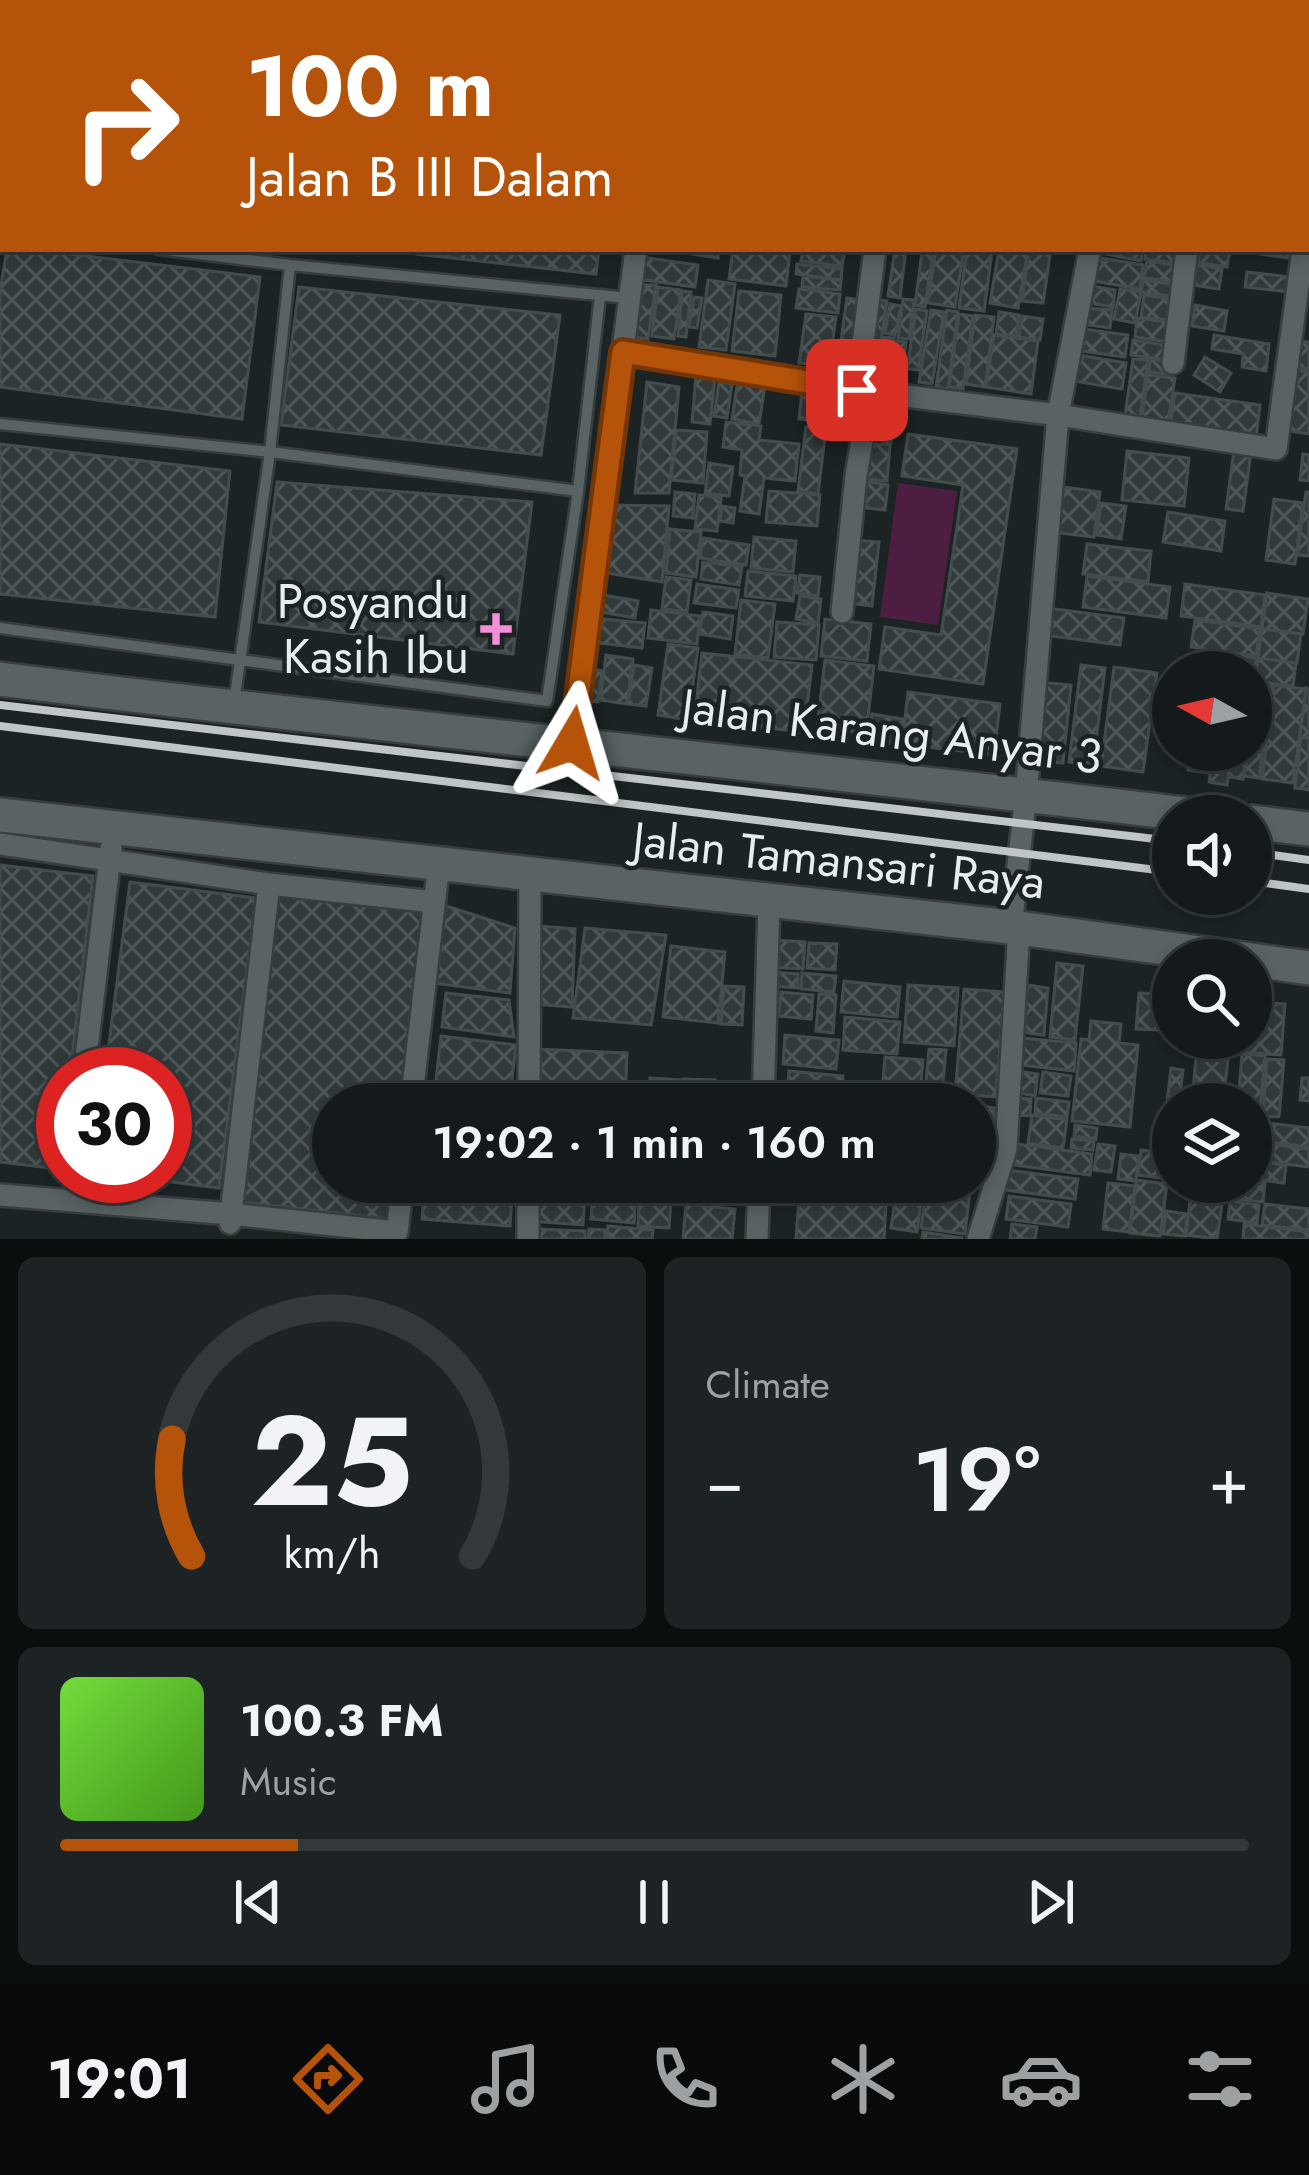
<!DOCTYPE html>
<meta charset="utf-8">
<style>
:root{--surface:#141a1b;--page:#1d2324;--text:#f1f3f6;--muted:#9da1a3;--line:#33383a;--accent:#b45309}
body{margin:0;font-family:Jost,sans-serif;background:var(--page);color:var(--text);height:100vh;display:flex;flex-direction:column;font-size:45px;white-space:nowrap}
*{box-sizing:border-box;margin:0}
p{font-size:39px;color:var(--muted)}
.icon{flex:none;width:66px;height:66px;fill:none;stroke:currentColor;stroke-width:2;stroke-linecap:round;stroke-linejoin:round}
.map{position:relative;height:1239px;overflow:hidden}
.details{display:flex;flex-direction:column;gap:18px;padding:18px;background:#0b0e0f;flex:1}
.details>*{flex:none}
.banner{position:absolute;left:0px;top:0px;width:1311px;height:252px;box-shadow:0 6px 18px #0003,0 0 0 3px var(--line);background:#b45309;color:#fff;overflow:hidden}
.needle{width:78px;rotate:278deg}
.controls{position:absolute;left:1152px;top:651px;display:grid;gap:24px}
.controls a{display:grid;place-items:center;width:120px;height:120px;border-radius:50%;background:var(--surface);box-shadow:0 6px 18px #0003,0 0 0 3px var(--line);font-size:60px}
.speed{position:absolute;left:36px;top:1047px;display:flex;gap:24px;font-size:60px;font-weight:700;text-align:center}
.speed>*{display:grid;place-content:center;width:156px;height:156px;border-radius:50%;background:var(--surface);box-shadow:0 6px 18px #0003,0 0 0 3px var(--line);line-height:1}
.speed .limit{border:18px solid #d22;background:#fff;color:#111}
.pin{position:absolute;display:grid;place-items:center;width:102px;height:102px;color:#fff;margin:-51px;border-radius:24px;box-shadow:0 6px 18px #0006}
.me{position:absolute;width:132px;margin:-66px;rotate:7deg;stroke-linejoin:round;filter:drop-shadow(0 0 9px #0008)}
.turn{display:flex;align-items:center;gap:42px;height:252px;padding:0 48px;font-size:54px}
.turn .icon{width:156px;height:156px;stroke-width:2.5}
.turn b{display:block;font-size:84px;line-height:102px}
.big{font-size:90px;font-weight:600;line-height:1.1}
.details .tile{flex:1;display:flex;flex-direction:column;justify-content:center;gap:18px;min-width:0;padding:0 42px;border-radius:18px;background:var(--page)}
.details .dial{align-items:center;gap:0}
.dial svg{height:312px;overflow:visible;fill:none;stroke:var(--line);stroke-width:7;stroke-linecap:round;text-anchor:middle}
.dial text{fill:var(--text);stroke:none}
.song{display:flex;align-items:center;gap:36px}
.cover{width:144px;height:144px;border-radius:18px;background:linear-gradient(135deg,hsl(100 70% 55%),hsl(100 70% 35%))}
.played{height:12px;border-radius:6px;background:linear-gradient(90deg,var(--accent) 20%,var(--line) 20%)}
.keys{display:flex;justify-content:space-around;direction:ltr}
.heat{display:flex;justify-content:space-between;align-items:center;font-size:66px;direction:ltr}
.details .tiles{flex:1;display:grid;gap:18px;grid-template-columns:1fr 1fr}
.tile:last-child{grid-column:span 2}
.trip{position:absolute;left:312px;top:1083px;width:684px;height:120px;border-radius:60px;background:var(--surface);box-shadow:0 6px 18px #0003,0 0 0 3px var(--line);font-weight:600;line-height:120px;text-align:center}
.menu{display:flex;height:192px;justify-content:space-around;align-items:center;background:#080a0b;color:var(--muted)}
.menu .icon{width:84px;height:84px}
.menu .selected{color:var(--accent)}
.menu b{font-size:54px;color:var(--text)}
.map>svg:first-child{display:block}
</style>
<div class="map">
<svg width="1309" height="1239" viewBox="0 0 1309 1239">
<defs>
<pattern id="building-cross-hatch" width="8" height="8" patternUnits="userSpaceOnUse" patternTransform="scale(3)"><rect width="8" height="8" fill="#313a3b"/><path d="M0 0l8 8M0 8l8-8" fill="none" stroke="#4f5758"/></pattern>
</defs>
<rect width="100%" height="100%" fill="#1b2324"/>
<path fill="#4d1e41" d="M898 483 957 491 938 625 880 617Z"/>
<path fill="url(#building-cross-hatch)" stroke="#444d4e" stroke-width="3" d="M29 0H74V3H29Z
M1059 0H1105V3H1058Z
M1161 0H1210V3H1161Z
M7 249H28L260 277 242 419 0 387V291Z
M371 249H599L596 274Z
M659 249H719L718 258Z
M733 249 790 251 786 286 729 279Z
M803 249H845L842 266 801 261Z
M895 249H906L900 298 888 296Z
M936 249H964L955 307 928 303Z
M967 249 992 252 984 311 959 308Z
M999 249H1028L1018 308 990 303Z
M1029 249H1051L1043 303 1022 301Z
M1102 249H1143L1141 261 1101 253Z
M1146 249H1184L1182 264 1145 259Z
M1201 249 1230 251 1227 267 1198 262Z
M1252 249H1299L1297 259 1252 253Z
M922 252 933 253 925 307 915 305Z
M641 257 698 265 695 287 637 279Z
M1095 257 1143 265 1140 289 1093 281Z
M1147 261 1181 266 1179 282 1144 278Z
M797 264 842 269 841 280 796 274Z
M1197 265 1222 269 1219 289 1193 285Z
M1247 272 1291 277 1289 292 1245 287Z
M803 276 841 280 840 290 802 287Z
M708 280 735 284 726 350 699 347Z
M1143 280 1179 285 1177 297 1141 292Z
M638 285H656L648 339 629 337Z
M1086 285 1115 290 1113 307 1083 302Z
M299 287 560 315 541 455 281 425Z
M658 287 681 290 674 339 652 336Z
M799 289 840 294 838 313 796 308Z
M1120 289 1141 292 1135 323 1114 319Z
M682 291 691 292 686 337 678 336Z
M739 291 781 295 775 356 732 351Z
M1144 295 1178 300 1175 321 1141 317Z
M694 297 702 298 697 328 689 327Z
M847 298 866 301 856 371 837 368Z
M871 298 887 301 875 380 859 378Z
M903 299 914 300 909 339 898 338Z
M890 304 901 306 895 335 885 333Z
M1195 305 1227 311 1224 331 1192 326Z
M1085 308 1112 310 1110 328 1082 324Z
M916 309 927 311 918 370 907 369Z
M931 310 944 312 932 384 919 382Z
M947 310 958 312 948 389 936 387Z
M999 312 1019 315 1016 336 996 334Z
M806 314 836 317 829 367 799 363Z
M959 314 973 316 963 389 949 387Z
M975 315 994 317 985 387 966 384Z
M1022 316 1043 319 1040 340 1019 337Z
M1137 318 1172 323 1169 342 1135 337Z
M1076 328 1128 335 1125 357 1073 350Z
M994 335 1038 341 1031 394 986 387Z
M1214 335 1269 344 1266 371 1242 367 1243 354 1212 349Z
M883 337 894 338 889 377 878 376Z
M1133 340 1172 346 1170 360 1131 355Z
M897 341 906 342 901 383 892 381Z
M1297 341 1309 342V369L1294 367Z
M1073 354 1126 363 1122 389 1069 380Z
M1205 357 1231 373 1220 392 1194 375Z
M1133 359 1148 360 1140 417 1125 415Z
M1150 359 1171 362 1169 374 1149 372Z
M1291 370 1309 372V434L1284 430Z
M1148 375 1175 378 1167 428 1141 425Z
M696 376 715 378 710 424 692 422Z
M738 380 765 385 759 424 732 419Z
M647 382 679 387 669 493H635Z
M719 382 732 384 727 418 714 416Z
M802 391 844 396 841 423 799 419Z
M1175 393 1260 405 1256 438 1170 426Z
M896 404 891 443 871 438 874 411Z
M726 422 761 426 759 440 799 444 795 481 764 478 759 514 740 511 745 476 740 475 742 450 723 447Z
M806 427 826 429 818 494 798 491Z
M676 430 707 432 703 483 671 480Z
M908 434 1017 449 983 684 879 669 885 627 941 635 963 485 902 476Z
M869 443 890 445 887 481 866 479Z
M0 444 230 471 215 617 0 594Z
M1234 450 1251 452 1243 511 1226 509Z
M1127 451 1189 458 1184 506 1122 500Z
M1303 454 1309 455V481L1300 480Z
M709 463 733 467 729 496 705 493Z
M862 481 888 485 885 510 857 507Z
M277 482 532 502 513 654 259 622Z
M1057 486 1100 492 1094 537 1051 532Z
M769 491 820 495 817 526 766 522Z
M675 492 695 494 693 518 673 516Z
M1306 492H1309V556L1297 555Z
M699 495 721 498 717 531 695 529Z
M1274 499 1303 503 1295 564 1266 560Z
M1101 503 1126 506 1121 539 1097 535Z
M608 505 669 506 662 582 601 572Z
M722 506 735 508 733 523 720 521Z
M1168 512 1225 521 1221 551 1163 542Z
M670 529 701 532 696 577 666 573Z
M754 537 796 541 793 572 751 568Z
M703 538 749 545 746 565 700 558Z
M854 540 879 542 872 606 848 603Z
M1087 544 1151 551 1148 582 1083 574Z
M703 562 742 567 739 585 701 579Z
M748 571 796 576 793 601 745 596Z
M800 575 820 577 818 596 797 593Z
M1087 576 1170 587 1166 618 1083 607Z
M666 577 691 580 687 612 662 609Z
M697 584 739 590 736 608 694 603Z
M1185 584 1265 595 1261 627 1181 616Z
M1267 593 1308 599 1303 634 1262 629Z
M603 595 638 601 635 618 600 612Z
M800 596 821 599 818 623 796 619Z
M741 600 775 604 768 658 735 654Z
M1047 608 1124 618 1120 645 1044 635Z
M651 610 700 616 697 644 648 638Z
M703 612 733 616 730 639 699 634Z
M594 618 645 623 642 648 591 642Z
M825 619 871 624 867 661 821 656Z
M1195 620 1260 629 1256 656 1191 647Z
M777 622 819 625 816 660 774 657Z
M1262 629 1301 634 1297 663 1258 658Z
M668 644 698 648 688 720 658 715Z
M1197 650 1256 658 1253 681H1251V672H1194Z
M702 653 812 665 804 732 694 720Z
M606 655 633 659 627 704 600 700Z
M1258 658 1296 663 1293 686 1255 681Z
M825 660 874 666 866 734 817 727Z
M634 665 652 668 646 706 628 704Z
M1081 665 1105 668 1093 765 1069 762Z
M1114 667 1157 673 1143 772 1101 766Z
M586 668 602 671 598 702 582 701Z
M1039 682 1071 685 1063 763 1031 760Z
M1257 683 1271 685 1259 778 1244 776 1248 750H1251Z
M1274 685 1306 689 1293 783 1262 779Z
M1306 688 1309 689V738L1300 736Z
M908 692 1000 704 994 755 902 744Z
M872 714 902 719 899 745 868 740Z
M1301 737 1309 738V790L1295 788Z
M1190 750H1211L1208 773 1188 770Z
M1213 750H1232L1227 785 1209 782Z
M1233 750H1247L1243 779 1229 777Z
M0 865 93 876 70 1074H63V1135L59 1169 0 1162Z
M130 882 256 898 219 1188 124 1176H165V1074H105Z
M275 895 425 912 402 1104H333V1182H393L389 1219 239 1202Z
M443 905 515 928 510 993 433 983Z
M539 926 575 929 572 1007 536 1004Z
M585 928 666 935 651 1025 573 1018Z
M775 940 805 942 803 969 773 967Z
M809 943 837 944 835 970 807 968Z
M671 946 725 952 718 1023 663 1017Z
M1057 963 1083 966 1075 1040 1050 1037Z
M771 972 798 974V988L770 986Z
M802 973 836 976 834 992 801 989Z
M1164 977H1173V999H1162Z
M844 981 900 987 897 1017 841 1012Z
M908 985 958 988 954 1046 904 1042Z
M1028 985 1048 988 1044 1035 1021 1032Z
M724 986 744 987 742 1025 721 1024Z
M964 989 1004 992 996 1097 955 1094Z
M781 992 813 995 811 1019 778 1016Z
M446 993 509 1000 514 1037 442 1027Z
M1139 993 1160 994 1158 1030 1136 1029Z
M819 994 836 995 833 1033 816 1031Z
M1251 1001 1285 1004 1281 1055 1238 1052 1239 1038H1251Z
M1161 1002 1173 1003V1028L1159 1027Z
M845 1017 900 1022 897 1054 843 1050Z
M1091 1021 1121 1024 1119 1043 1138 1045 1130 1127 1072 1121 1081 1039 1089 1040Z
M785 1035 839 1040 836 1069 783 1064Z
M441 1036 516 1045 509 1104H483L434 1098Z
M1022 1038 1076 1043 1074 1071 1020 1065Z
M1193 1038H1229L1228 1055 1192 1053Z
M534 1049 627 1053 625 1104H531Z
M929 1049 946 1050 942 1093 925 1091Z
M1242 1054 1265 1056 1260 1111 1251 1110V1104H1238Z
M885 1057 923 1060 919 1104H881Z
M1196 1057 1228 1060 1225 1085 1216 1083 1214 1103 1192 1101Z
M1267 1059 1284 1060 1279 1117 1263 1116Z
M1171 1068 1183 1070 1179 1103 1167 1102Z
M789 1071 843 1076 841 1104H786Z
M1016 1071 1038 1074 1035 1096 1013 1092Z
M1043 1072 1071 1076 1068 1096 1040 1093Z
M650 1078 681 1080 679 1104H648Z
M1302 1078H1309V1101L1300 1100Z
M684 1079 715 1080 714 1104H683Z
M927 1096 960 1099 959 1104H926Z
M1014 1098 1031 1099 1030 1116 1013 1115Z
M1036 1098 1069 1102 1067 1117 1035 1113Z
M975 1105 994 1108 997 1132 975 1128Z
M1032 1115 1067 1120 1063 1148 1028 1143Z
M1251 1121 1309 1128V1147L1251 1140Z
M1075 1125 1097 1128 1096 1139 1074 1136Z
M1161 1127 1173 1128V1148L1159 1147Z
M975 1134 985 1136 981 1163 975 1162Z
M1072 1139 1094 1141 1093 1150 1071 1148Z
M1253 1142 1309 1149V1167L1251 1160Z
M1017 1144 1092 1154 1090 1175 1014 1165Z
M1098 1144 1115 1146 1111 1172 1094 1170Z
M1141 1150 1173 1154 1170 1179 1138 1175Z
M1121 1154 1139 1156 1136 1181 1118 1179Z
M1251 1161 1286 1165 1284 1183 1251 1179Z
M1007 1170 1078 1179 1075 1199 1005 1190Z
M1136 1180 1167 1184 1160 1236 1130 1233Z
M1251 1181 1265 1183 1263 1202 1229 1198 1231 1182Z
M425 1182H513L510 1226 422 1219Z
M646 1182H721L720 1198 646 1193Z
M799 1182H872L871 1198 798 1191Z
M1189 1182H1222L1220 1199 1187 1195Z
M1108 1183 1135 1186 1129 1232 1103 1229Z
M897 1185 923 1188 917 1232 891 1228Z
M927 1185 970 1190 965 1234 921 1228Z
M593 1190 636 1193 634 1223 591 1219Z
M533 1191 585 1195 583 1225 530 1221Z
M1009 1196 1071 1204 1068 1227 1006 1219Z
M639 1198 671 1199 669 1228 638 1226Z
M799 1198 886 1205 884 1239H796Z
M1190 1200 1222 1204 1217 1239 1186 1235Z
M1230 1201 1259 1205 1257 1223 1228 1219Z
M686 1204 735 1209 732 1239H683Z
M1265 1204 1309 1209V1230L1262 1225Z
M1166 1211 1187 1214 1185 1236 1163 1234Z
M1012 1224 1037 1227 1035 1239H1010Z
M1244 1224 1309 1232V1239H1243Z
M608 1226 653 1230 652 1239H607Z
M534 1229 585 1231V1239H533Z
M589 1229 605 1230V1239H588Z
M923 1232 962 1238V1239H922Z"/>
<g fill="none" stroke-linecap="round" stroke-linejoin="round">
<defs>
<path id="lane" d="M0 122 3 123
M0 229 3 230
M158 249 290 265 630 298
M0 424 270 452 578 491
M0 628 547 701 578 491 600 296
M234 703 270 452 290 265"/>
<path id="street" d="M212 0 215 3
M735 0 762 3
M306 3V0
M665 3 666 0
M785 3V0
M1006 3V0
M1129 3V0
M1308 59H1309
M1308 206 1309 193
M623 353 857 390 1058 415 1276 449 1303 249
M1173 363 1187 249
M857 390 875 249
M842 612 856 476 870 392
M572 743 636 249
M0 844 269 884 434 902
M1011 927 1026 795 1058 415 1090 249
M84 1074 111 848
M411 1104 439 863
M529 1104 530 873
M763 1104 769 901
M0 1195 231 1214 397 1232 403 1182
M230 1223 269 884
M528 1239V1182
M757 1239 759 1182
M978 1239 1006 1149 1019 928"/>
<path id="secondary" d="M0 679C400 729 801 767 1201 816
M0 815 1011 927 1309 968
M1251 822 1309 829"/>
</defs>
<use href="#lane" stroke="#383e3f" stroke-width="15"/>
<use href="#street" stroke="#383e3f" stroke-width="26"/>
<use href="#secondary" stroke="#383e3f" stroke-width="38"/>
<use href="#lane" stroke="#596364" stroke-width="10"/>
<use href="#street" stroke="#596364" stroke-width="21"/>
<use href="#secondary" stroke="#596364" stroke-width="33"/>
<path stroke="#c0c6c7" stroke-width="8" d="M0 705 1173 841
M0 726 1173 872
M1251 852 1309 860
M1251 881 1309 889"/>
</g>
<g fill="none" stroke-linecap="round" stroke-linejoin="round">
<defs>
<path id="route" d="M572 743 623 352 857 390"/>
</defs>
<use href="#route" stroke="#753606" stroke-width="30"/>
<use href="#route" stroke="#b45309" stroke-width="21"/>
</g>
<path fill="#f291d6" stroke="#1b2324" stroke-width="4.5" d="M490 611h12v12h12v12h-12v12h-12v-12h-12v-12h12z"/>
<g text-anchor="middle" stroke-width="9" stroke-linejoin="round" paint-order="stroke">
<g font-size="48" fill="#e8edee" stroke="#1b2324" text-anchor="end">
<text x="469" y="618">Posyandu<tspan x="469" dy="55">Kasih Ibu</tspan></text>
</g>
<g font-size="48" fill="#e8edee" stroke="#1b2324">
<text transform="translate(892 731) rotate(7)" y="17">Jalan Karang Anyar 3</text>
<text transform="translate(839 860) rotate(6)" y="17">Jalan Tamansari Raya</text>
</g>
</g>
</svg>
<div class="controls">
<a><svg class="needle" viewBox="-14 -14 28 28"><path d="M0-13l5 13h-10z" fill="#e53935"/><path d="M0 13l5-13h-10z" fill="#9da1a3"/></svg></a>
<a><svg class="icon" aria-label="sound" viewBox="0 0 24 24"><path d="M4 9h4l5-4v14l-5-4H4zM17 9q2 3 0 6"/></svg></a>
<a><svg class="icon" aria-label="search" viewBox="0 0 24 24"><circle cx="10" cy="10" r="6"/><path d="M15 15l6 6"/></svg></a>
<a><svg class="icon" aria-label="layers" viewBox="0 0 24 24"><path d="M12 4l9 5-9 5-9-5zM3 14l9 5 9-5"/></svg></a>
</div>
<div class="speed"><div class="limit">30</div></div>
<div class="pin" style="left:857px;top:390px;background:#d93025"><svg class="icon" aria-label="arrive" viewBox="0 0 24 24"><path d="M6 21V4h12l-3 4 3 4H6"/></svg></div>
<svg class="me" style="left:572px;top:743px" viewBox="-20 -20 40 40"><path d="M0-17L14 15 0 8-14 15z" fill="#b45309" stroke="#fff" stroke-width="4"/></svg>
<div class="trip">19:02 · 1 min · 160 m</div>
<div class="banner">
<div class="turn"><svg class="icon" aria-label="right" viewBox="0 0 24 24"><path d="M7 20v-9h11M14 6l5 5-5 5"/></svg><div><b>100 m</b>Jalan B III Dalam</div></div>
</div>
</div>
<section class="details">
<div class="tiles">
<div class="tile dial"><svg viewBox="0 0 100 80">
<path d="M14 69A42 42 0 1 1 86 69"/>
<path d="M14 69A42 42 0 0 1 9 39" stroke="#b45309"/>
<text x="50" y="56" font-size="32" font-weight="700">25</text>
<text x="50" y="72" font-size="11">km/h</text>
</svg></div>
<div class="tile"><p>Climate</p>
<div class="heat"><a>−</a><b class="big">19°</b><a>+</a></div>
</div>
<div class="tile">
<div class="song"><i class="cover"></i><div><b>100.3 FM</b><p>Music</p></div></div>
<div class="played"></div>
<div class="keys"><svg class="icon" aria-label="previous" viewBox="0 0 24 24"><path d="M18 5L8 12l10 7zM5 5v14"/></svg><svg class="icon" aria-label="pause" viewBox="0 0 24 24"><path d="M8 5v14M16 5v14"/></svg><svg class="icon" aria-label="next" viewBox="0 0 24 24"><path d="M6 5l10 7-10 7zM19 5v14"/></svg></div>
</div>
</div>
</section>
<nav class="menu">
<b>19:01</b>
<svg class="icon selected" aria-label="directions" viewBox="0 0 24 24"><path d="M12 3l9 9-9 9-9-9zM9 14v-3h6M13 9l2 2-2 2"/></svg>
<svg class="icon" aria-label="music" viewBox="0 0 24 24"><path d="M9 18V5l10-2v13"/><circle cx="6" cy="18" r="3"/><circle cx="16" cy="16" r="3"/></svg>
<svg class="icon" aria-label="phone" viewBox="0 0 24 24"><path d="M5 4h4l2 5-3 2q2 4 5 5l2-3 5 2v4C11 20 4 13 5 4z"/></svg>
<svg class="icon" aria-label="climate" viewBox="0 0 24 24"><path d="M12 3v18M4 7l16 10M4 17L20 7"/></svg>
<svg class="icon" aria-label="car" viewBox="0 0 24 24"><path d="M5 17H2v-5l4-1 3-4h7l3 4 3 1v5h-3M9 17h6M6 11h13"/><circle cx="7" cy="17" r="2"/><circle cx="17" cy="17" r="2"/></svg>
<svg class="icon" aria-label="filters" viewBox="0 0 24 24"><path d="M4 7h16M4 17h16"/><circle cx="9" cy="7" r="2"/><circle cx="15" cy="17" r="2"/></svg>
</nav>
